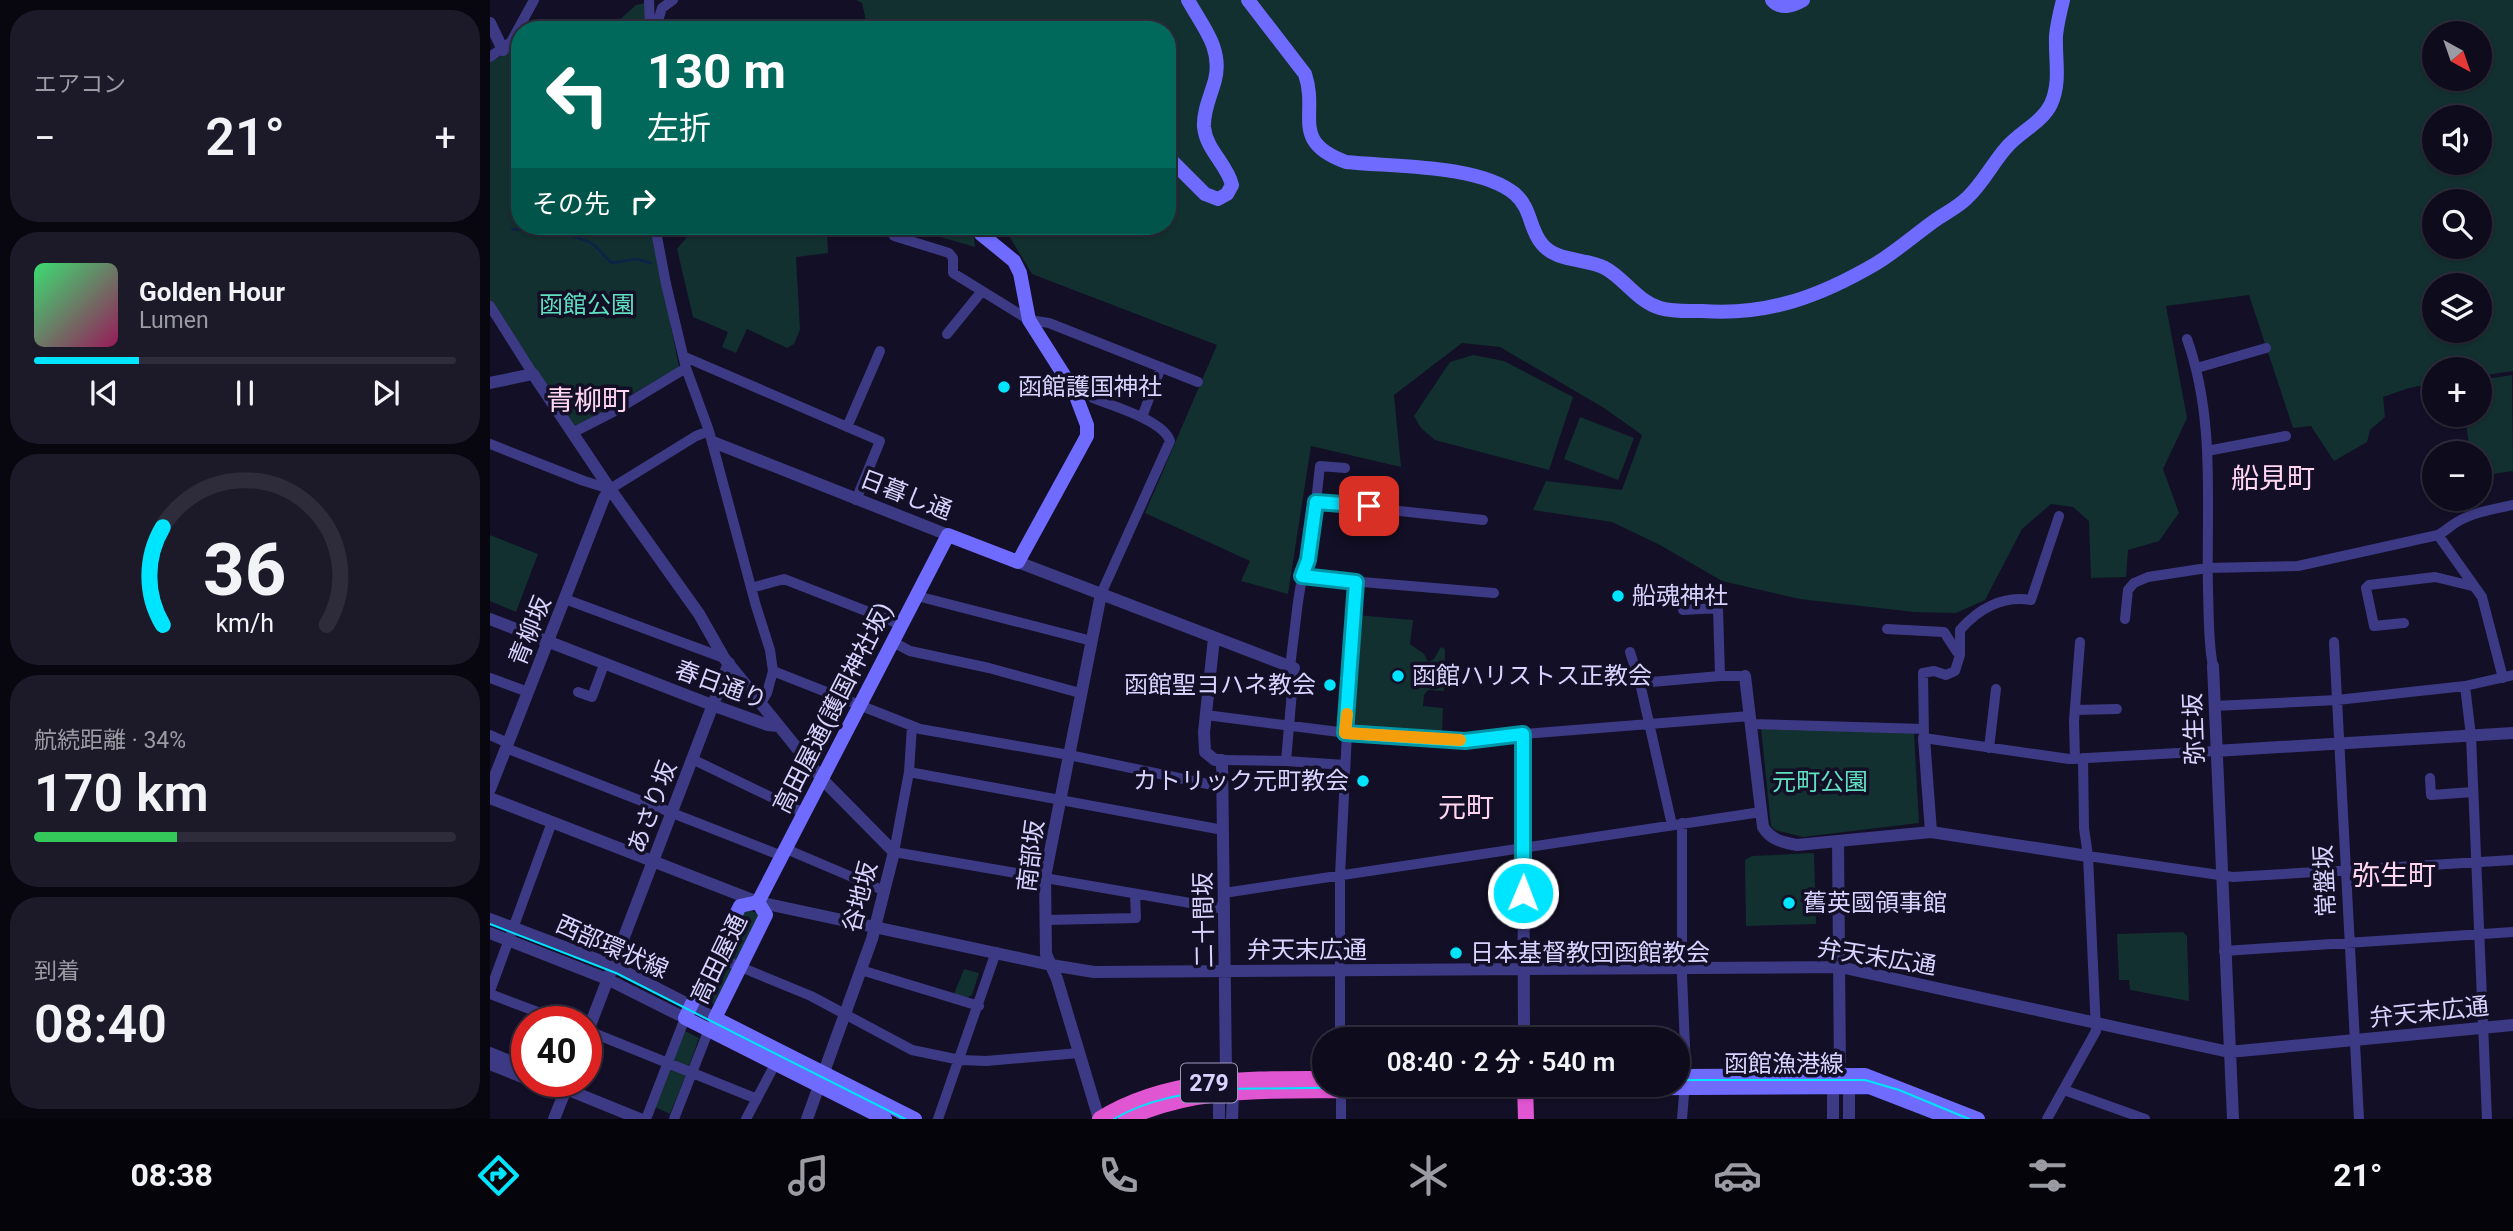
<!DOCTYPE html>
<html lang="ja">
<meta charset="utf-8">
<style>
:root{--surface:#0e0b1c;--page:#1c1929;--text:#f1f3f6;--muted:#9b9ba3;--line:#2e2b3b;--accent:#00e5ff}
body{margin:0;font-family:Roboto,"Noto Sans JP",sans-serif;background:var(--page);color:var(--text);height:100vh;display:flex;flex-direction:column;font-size:26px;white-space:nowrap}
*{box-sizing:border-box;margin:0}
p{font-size:23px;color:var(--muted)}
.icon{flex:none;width:38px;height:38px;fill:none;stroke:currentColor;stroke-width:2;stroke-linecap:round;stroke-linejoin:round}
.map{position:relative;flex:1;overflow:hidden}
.sheet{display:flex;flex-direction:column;gap:10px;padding:10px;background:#08060f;width:490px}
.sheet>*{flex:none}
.hud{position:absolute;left:21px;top:21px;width:665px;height:214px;border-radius:28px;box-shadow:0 2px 5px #0004,0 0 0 2px var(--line);background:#00695c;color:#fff;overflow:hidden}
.needle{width:46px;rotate:140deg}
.tools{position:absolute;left:1932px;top:21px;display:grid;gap:14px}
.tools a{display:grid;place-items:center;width:70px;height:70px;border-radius:50%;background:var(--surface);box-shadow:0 2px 5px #0004,0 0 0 2px var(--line);font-size:35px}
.speed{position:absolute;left:21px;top:1006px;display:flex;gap:14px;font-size:35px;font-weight:700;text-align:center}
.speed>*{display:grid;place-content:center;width:91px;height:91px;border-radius:50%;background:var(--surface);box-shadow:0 2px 5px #0004,0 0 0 2px var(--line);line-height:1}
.speed .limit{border:10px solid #d22;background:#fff;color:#111}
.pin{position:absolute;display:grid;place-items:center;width:60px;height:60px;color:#fff;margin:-30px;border-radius:14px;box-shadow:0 4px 10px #0006}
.me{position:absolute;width:77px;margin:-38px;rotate:1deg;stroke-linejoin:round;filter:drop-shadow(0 0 5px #0008)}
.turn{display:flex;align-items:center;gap:24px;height:147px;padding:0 21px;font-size:32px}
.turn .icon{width:91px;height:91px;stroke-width:2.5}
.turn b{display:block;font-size:49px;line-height:60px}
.then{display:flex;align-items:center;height:66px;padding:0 21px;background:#0003;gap:14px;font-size:26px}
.big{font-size:52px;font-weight:600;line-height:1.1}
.sheet .widget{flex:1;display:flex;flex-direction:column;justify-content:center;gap:10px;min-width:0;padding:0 24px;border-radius:28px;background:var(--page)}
.sheet .dial{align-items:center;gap:0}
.dial svg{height:182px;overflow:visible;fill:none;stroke:var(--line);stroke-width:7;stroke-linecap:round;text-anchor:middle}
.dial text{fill:var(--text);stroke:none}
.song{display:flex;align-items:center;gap:21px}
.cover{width:84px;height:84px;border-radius:10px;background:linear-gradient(135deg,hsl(140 70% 55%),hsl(330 70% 35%))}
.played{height:7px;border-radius:4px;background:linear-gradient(90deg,var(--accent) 25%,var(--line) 25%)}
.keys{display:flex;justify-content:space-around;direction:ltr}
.heat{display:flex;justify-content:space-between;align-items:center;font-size:38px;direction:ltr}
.charge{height:10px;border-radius:5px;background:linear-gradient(90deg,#34c759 34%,var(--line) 0)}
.trip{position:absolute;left:822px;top:1027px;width:378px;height:70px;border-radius:35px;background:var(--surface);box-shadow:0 2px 5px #0004,0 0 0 2px var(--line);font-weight:600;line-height:70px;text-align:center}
.menu{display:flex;height:112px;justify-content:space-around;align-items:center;background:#06040b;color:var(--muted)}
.menu .icon{width:49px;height:49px}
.menu .active{color:var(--accent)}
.menu b{font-size:32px;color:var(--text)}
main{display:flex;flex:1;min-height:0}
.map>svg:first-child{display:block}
</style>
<main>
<section class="sheet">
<div class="widget"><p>エアコン</p>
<div class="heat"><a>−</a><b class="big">21°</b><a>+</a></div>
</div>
<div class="widget">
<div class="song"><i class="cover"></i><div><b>Golden Hour</b><p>Lumen</p></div></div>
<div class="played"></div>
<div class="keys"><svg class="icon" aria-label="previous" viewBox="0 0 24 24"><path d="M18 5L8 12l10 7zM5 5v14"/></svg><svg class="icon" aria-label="pause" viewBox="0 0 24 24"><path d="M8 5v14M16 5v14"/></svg><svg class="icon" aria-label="next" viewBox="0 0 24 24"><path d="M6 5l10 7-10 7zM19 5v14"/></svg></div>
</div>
<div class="widget dial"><svg viewBox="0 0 100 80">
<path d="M14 69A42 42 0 1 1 86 69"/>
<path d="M14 69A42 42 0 0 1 14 26" stroke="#00e5ff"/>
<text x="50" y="56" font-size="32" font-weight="700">36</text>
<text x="50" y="72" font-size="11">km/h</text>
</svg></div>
<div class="widget"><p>航続距離 · 34%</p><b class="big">170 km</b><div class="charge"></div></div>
<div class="widget"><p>到着</p><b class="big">08:40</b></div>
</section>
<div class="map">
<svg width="2023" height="1119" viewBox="0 0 2023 1119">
<rect width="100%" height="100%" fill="#130f26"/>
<path fill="#12302f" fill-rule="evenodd" d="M366 0H2023V371L1990 376V369H1944V383L1919 388 1893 397 1895 417 1880 430 1877 442 1844 461 1821 426 1803 428 1759 295 1676 306 1697 418 1673 469 1689 513 1669 541 1638 550 1636 577 1601 578 1599 521 1583 507 1561 504 1532 529 1495 600 1466 613 1424 612 1310 599 1232 581 1170 545 1122 522 1043 510 1056 481 1132 490 1152 435 1114 408 1010 347 972 343 904 395 911 467 821 446 798 594 751 581 760 561 655 513 727 345 542 274 513 226H677V30H378L372 3ZM1944 33H1990V79H1944ZM1944 117H1990V163H1944ZM1944 201H1990V247H1944ZM1944 285H1990V331H1944Z
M155 3 157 30H106L127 22 146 5Z
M21 51 26 61 30 63V226H161L189 367 84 428 0 302V62Z
M257 226H287L337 231 338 253 306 257 310 330 304 344 297 348 257 329 246 353 232 347 238 332 203 317 187 249 197 237Z
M417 226H483L485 247 416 227Z
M983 355 1014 361 1083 397 1059 470 945 440 931 428 924 416 960 362Z
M2022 375 2023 471 1990 476V453H1980L1975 415H1990V380Z
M1090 417 1144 438 1128 480 1074 459Z
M0 535 48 554 26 612 0 601Z
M866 615 923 620 920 644 934 654 938 662 944 659 951 647 955 649 954 691 938 690 934 695 933 706 953 708 952 735 860 727Z
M1271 728 1424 733 1429 823 1313 837 1285 830 1281 826Z
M1324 853 1326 924 1256 926 1255 860 1262 856Z
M255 909 271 914 225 1005 209 998Z
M1693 932 1697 936 1699 1001 1640 990 1639 980H1629L1627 934Z
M474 969 489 973 482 995 477 998 464 994Z
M195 1031 209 1038 199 1066 196 1067 183 1060Z
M180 1068 196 1074 180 1114 165 1107Z"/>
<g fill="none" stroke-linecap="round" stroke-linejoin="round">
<path stroke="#0c2248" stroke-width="2.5" d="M22 229C46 231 80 232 101 243 109 248 114 257 122 263L146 259 161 263"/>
<path stroke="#3d3a85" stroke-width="10" d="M159 0 160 30
M165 30 172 8 183 0
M0 57 21 42 44 0
M165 226 176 284 196 368 219 431 266 606 280 650 283 671 277 693 271 703
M396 226 403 228 404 236 459 253 463 258V273L539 320 559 323 708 382
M166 228 183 226
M0 306 43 374
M457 334 492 291
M1697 339C1726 420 1716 506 1718 590 1719 615 1718 642 1723 666
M195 357 390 441 366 500
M1707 368 1776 348
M603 398C622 406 673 420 680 441L611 594
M652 417 671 367
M357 427 390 351
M82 433 123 412 196 368
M0 444 94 481 120 489 206 436 219 431
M1717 451 1796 436
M826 502 830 466 855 468
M1569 516 1541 600C1513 595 1488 609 1470 630V655L1465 671 1456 675 1444 671 1433 673 1434 738 1579 759 1725 751
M1948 535C1956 531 1960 526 1967 522 1984 512 2004 509 2023 505
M812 577 1004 593
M261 588 294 579 412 625
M427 596 602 641
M75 599 234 658
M1193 610 1228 608 1230 676
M1635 619 1638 590 1644 583 1658 577 1717 568 1808 566 1948 535 1992 597 2013 678
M1914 623 1884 626 1876 588 1879 585 1945 577 1982 586
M1397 629 1454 632 1467 652
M403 642 420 651 499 668 590 693
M1844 642 1869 1119
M1140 652 1150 683 1182 825
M800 667 808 602 812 577 818 560 826 502 993 520
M283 671 430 729 579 755 732 787
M0 678 38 692
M1150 683 1230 676H1255
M1975 686 1981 736 1997 1119
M88 692 102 697 112 670
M1724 706 1847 700 1975 686 2023 675
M1585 710 1627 709
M716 715 857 733 975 741 1033 734 1260 716
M1261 724 1434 729
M422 726 419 772 404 852 735 909
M855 733 866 582
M0 735 18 743
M16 748 292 856
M1499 748 1506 689
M202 759 314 813
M1585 759 1584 721 1590 642
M732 760 796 761 855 765
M796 761 804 668
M419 772 733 830
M1940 778 1941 795 1983 792
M296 849 395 891
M1598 856 1743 877 2023 860
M734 893 1271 812
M556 920 646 918 645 894
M1734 951 2023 932
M224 956 321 996 422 1050 470 1060 496 1061 589 1053
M371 970 489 1006
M0 991 62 822
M0 994 74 1022
M96 1030 267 1099
M850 1040V876L857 733
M851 1085V1119
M1574 1090 1655 1119
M156 1119 195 1018
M184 1119 221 1024
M256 1119 282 1070
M448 1119 506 952
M1192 1119 1196 1070 1192 976V823
M1557 1119 1606 1031 1598 856 1594 828 1593 758"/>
<path stroke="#3d3a85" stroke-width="12" d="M0 23 13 50
M0 383 43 374 120 489 209 614 234 658 332 779 404 852 382 939 317 1119
M223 442 458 535
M528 562 804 668
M0 619 222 705 278 725 289 726
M724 638 714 732 715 752 725 760H732L736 1072 735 1080 729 1094V1119
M1723 666 1743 1119
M1255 676 1273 827C1281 840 1292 842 1307 845L1441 832 1434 738
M1033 734 1034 1040
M1725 751 2023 733
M0 789 114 498 120 489
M0 798 268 902 561 965 604 972 1350 967 1739 1052 2023 1025
M1441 832 1598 856
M0 919 122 965 225 1018
M0 933 117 979 195 1018
M96 1036 239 663
M0 1053 37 1068
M0 1064 37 1079
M1354 1080 1359 1086V1119
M43 1082 62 1089H76
M68 1082 76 1089 150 1119
M740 1086 743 1093 742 1119
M64 1119 78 1084
M609 1119 567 979 556 954 555 877 611 594
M1343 1119V1086L1350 1074 1348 841"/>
<path stroke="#6f6bff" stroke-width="14" d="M758 0 815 74C829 115 799 141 856 162 902 167 989 164 1025 194 1042 209 1039 229 1052 244 1066 262 1096 258 1115 268 1135 279 1147 301 1170 308 1183 312 1199 311 1212 311 1278 316 1331 296 1387 263 1408 250 1427 233 1447 219 1457 212 1468 207 1477 198 1493 183 1502 164 1516 148 1529 132 1552 123 1561 104 1571 82 1565 60 1566 36 1567 24 1570 12 1573 0
M1282 0C1291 10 1302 6 1313 0
M677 156 715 194 728 199 737 194 742 185C737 164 716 150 714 127 713 111 721 95 725 80 733 48 712 26 698 0
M268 902 458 535 528 562 597 436V425L584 391 539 320 530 273 524 261 491 234 486 226
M268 902 250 906 195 1018 395 1119
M268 902 276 915 225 1018 425 1119
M1188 1076 1375 1075 1488 1119
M1035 1089 1379 1087 1462 1119"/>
<path stroke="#e055d1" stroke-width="16" d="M1035 1085 1036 1119
M610 1119C678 1077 758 1079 835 1079
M636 1119C705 1085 788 1091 863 1090 920 1090 978 1088 1035 1089"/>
<path stroke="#00e5ff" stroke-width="2" d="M0 924 126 973 415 1119
M1188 1080H1375L1409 1090 1479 1119
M624 1119C658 1099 694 1094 732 1089L1048 1085"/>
</g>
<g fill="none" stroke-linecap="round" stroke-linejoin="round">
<defs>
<path id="route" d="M879 506 826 502 818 560 812 576 866 582 855 733 975 741 1033 734V893"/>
</defs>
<use href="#route" stroke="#0095a6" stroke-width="18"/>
<use href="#route" stroke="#00e5ff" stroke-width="12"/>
<path stroke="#f59e0b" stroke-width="12" d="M857 714 855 733 970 740"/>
</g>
<g fill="#00e5ff" stroke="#130f26" stroke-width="2.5">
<circle cx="514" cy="387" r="7"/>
<circle cx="1128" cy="596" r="7"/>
<circle cx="908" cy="676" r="7"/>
<circle cx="840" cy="685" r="7"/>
<circle cx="873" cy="781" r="7"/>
<circle cx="1299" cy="903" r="7"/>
<circle cx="966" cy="953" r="7"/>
</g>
<g text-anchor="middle" stroke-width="7" stroke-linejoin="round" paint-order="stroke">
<rect fill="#130f26" stroke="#9e99be" stroke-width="2" x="691" y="1063.5" width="56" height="39" rx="5"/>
<g font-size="23" font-weight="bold" fill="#d9d4ff">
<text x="719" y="1091">279</text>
</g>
<g font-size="24" fill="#5fe0c0" stroke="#130f26">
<text x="97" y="313">函館公園</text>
<text x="1330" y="790">元町公園</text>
</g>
<g font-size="24" fill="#d9d4ff" stroke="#130f26" text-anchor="start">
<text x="528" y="395">函館護国神社</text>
<text x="1142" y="604">船魂神社</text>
<text x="922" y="684">函館ハリストス正教会</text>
<text x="826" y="693" text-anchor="end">函館聖ヨハネ教会</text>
<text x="859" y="789" text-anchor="end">カトリック元町教会</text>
<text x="1313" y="911">舊英國領事館</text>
<text x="980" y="961">日本基督教団函館教会</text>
</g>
<g font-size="24" fill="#d9d4ff" stroke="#130f26">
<text transform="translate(416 495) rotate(21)" y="8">日暮し通</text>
<text transform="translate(40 631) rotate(-68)" y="8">青柳坂</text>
<text transform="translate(231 685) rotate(20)" y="8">春日通り</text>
<text transform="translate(343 708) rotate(-63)" y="8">高田屋通(護国神社坂)</text>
<text transform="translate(1704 729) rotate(-92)" y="8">弥生坂</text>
<text transform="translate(162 807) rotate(-69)" y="8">あさり坂</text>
<text transform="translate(541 856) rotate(-83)" y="8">南部坂</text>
<text transform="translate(1835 881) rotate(-93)" y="8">常盤坂</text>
<text transform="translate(370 897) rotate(-75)" y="8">谷地坂</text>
<text transform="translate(714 920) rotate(-91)" y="8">二十間坂</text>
<text transform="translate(122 947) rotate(24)" y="8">西部環状線</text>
<text x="817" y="958">弁天末広通</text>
<text transform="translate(1387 957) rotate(9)" y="8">弁天末広通</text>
<text transform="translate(229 959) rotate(-64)" y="8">高田屋通</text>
<text transform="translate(1939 1012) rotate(-6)" y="8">弁天末広通</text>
<text x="1294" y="1072">函館漁港線</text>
</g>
<g font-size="28" fill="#ffd6f0" stroke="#130f26">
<text x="98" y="410">青柳町</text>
<text x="1783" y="488">船見町</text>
<text x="976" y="817">元町</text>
<text x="1904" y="885">弥生町</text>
</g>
</g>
</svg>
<div class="tools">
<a><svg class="needle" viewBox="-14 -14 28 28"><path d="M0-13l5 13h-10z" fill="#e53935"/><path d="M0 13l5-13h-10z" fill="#9b9ba3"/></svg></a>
<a><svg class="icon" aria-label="sound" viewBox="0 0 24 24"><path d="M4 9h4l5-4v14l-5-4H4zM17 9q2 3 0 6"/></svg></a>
<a><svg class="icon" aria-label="search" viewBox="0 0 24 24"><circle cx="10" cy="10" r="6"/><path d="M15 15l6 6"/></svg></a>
<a><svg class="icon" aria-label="layers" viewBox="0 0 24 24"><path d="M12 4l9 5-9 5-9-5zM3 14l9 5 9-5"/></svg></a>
<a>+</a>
<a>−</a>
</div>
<div class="speed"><div class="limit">40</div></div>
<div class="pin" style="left:879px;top:506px;background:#d93025"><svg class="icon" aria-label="arrive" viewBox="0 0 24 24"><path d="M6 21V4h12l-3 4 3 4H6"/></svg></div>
<svg class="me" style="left:1033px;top:893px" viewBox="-20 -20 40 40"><circle r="17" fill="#00e5ff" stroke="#fff" stroke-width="3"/><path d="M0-11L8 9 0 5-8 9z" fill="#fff"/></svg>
<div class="trip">08:40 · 2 分 · 540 m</div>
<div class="hud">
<div class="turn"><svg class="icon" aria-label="left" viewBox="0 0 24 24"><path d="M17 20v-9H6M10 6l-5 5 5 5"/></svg><div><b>130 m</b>左折</div></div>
<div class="then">その先<svg class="icon" aria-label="right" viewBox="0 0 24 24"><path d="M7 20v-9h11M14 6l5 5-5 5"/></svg></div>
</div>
</div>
</main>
<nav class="menu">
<b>08:38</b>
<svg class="icon active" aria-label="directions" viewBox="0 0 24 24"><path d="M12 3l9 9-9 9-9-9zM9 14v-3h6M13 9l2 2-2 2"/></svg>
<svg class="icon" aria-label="music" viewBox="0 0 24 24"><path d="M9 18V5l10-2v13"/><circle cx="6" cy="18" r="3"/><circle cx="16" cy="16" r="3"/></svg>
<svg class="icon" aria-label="phone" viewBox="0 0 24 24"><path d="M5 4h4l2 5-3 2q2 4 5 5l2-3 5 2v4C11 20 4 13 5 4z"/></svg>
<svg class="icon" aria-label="climate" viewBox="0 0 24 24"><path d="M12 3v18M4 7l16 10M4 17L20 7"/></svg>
<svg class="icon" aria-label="car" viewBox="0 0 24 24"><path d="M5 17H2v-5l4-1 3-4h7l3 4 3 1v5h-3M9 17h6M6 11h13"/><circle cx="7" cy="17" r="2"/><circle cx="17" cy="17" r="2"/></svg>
<svg class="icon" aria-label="filters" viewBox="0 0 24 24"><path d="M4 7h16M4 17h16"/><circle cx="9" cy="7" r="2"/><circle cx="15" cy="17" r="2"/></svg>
<b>21°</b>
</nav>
